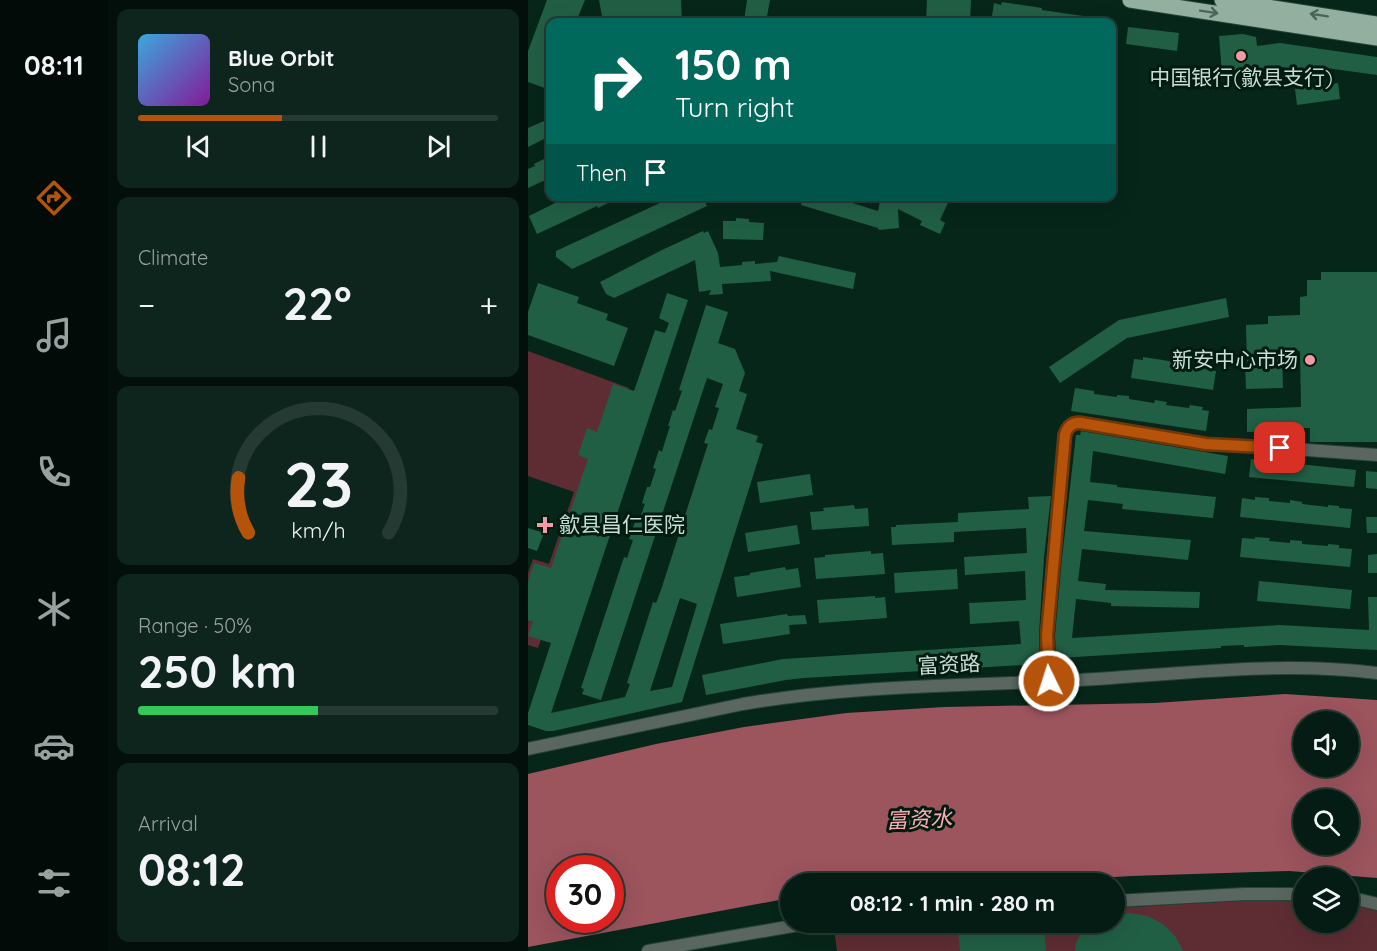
<!DOCTYPE html>
<meta charset="utf-8">
<style>
:root{--surface:#041c13;--page:#0d251c;--text:#f1f3f6;--muted:#97a1a0;--line:#253a33;--accent:#b45309}
body{margin:0;font-family:Quicksand,"Noto Sans SC",sans-serif;background:var(--page);color:var(--text);height:100vh;display:flex;flex-direction:column;font-size:22px;white-space:nowrap}
*{box-sizing:border-box;margin:0}
p{font-size:20px;color:var(--muted)}
.icon{flex:none;width:33px;height:33px;fill:none;stroke:currentColor;stroke-width:2;stroke-linecap:round;stroke-linejoin:round}
.map{position:relative;flex:1;overflow:hidden}
.details{display:flex;flex-direction:column;gap:9px;padding:9px;background:#020f0a;width:420px}
.details>*{flex:none}
.guide{position:absolute;left:18px;top:18px;width:570px;height:183px;border-radius:12px;box-shadow:0 6px 24px #0002,0 0 0 2px var(--line);background:#00695c;color:#fff;overflow:hidden}
.buttons{position:absolute;left:765px;top:711px;display:grid;gap:12px}
.buttons a{display:grid;place-items:center;width:66px;height:66px;border-radius:50%;background:var(--surface);box-shadow:0 6px 24px #0002,0 0 0 2px var(--line);font-size:30px}
.speed{position:absolute;left:18px;top:855px;display:flex;gap:12px;font-size:30px;font-weight:700;text-align:center}
.speed>*{display:grid;place-content:center;width:78px;height:78px;border-radius:50%;background:var(--surface);box-shadow:0 6px 24px #0002,0 0 0 2px var(--line);line-height:1}
.speed .limit{border:9px solid #d22;background:#fff;color:#111}
.pin{position:absolute;display:grid;place-items:center;width:51px;height:51px;color:#fff;margin:-26px;border-radius:12px;box-shadow:0 3px 9px #0006}
.me{position:absolute;width:66px;margin:-33px;rotate:356deg;stroke-linejoin:round;filter:drop-shadow(0 0 4px #0008)}
.turn{display:flex;align-items:center;gap:21px;height:126px;padding:0 30px;font-size:27px}
.turn .icon{width:78px;height:78px;stroke-width:2.5}
.turn b{display:block;font-size:42px;line-height:51px}
.then{display:flex;align-items:center;height:57px;padding:0 30px;background:#0003;gap:12px;font-size:22px}
.big{font-size:45px;font-weight:800;line-height:1.1}
.details .widget{flex:1;display:flex;flex-direction:column;justify-content:center;gap:9px;min-width:0;padding:0 21px;border-radius:12px;background:var(--page)}
.details .dial{align-items:center;gap:0}
.dial svg{height:156px;overflow:visible;fill:none;stroke:var(--line);stroke-width:7;stroke-linecap:round;text-anchor:middle}
.dial text{fill:var(--text);stroke:none}
.song{display:flex;align-items:center;gap:18px}
.cover{width:72px;height:72px;border-radius:9px;background:linear-gradient(135deg,hsl(200 70% 55%),hsl(290 70% 35%))}
.played{height:6px;border-radius:3px;background:linear-gradient(90deg,var(--accent) 40%,var(--line) 40%)}
.keys{display:flex;justify-content:space-around;direction:ltr}
.heat{display:flex;justify-content:space-between;align-items:center;font-size:33px;direction:ltr}
.charge{height:9px;border-radius:4px;background:linear-gradient(90deg,#34c759 50%,var(--line) 0)}
.trip{position:absolute;left:252px;top:873px;width:345px;height:60px;border-radius:30px;background:var(--surface);box-shadow:0 6px 24px #0002,0 0 0 2px var(--line);font-weight:800;line-height:60px;text-align:center}
main{display:flex;flex:1;min-height:0}
.menu{display:flex;flex-direction:column;width:108px;justify-content:space-around;align-items:center;background:#020b08;color:var(--muted)}
.menu .icon{width:42px;height:42px}
.menu .current{color:var(--accent)}
.menu b{font-size:27px;color:var(--text)}
.map>svg:first-child{display:block}
</style>
<main>
<nav class="menu">
<b>08:11</b>
<svg class="icon current" aria-label="directions" viewBox="0 0 24 24"><path d="M12 3l9 9-9 9-9-9zM9 14v-3h6M13 9l2 2-2 2"/></svg>
<svg class="icon" aria-label="music" viewBox="0 0 24 24"><path d="M9 18V5l10-2v13"/><circle cx="6" cy="18" r="3"/><circle cx="16" cy="16" r="3"/></svg>
<svg class="icon" aria-label="phone" viewBox="0 0 24 24"><path d="M5 4h4l2 5-3 2q2 4 5 5l2-3 5 2v4C11 20 4 13 5 4z"/></svg>
<svg class="icon" aria-label="climate" viewBox="0 0 24 24"><path d="M12 3v18M4 7l16 10M4 17L20 7"/></svg>
<svg class="icon" aria-label="car" viewBox="0 0 24 24"><path d="M5 17H2v-5l4-1 3-4h7l3 4 3 1v5h-3M9 17h6M6 11h13"/><circle cx="7" cy="17" r="2"/><circle cx="17" cy="17" r="2"/></svg>
<svg class="icon" aria-label="filters" viewBox="0 0 24 24"><path d="M4 7h16M4 17h16"/><circle cx="9" cy="7" r="2"/><circle cx="15" cy="17" r="2"/></svg>
</nav>
<section class="details">
<div class="widget">
<div class="song"><i class="cover"></i><div><b>Blue Orbit</b><p>Sona</p></div></div>
<div class="played"></div>
<div class="keys"><svg class="icon" aria-label="previous" viewBox="0 0 24 24"><path d="M18 5L8 12l10 7zM5 5v14"/></svg><svg class="icon" aria-label="pause" viewBox="0 0 24 24"><path d="M8 5v14M16 5v14"/></svg><svg class="icon" aria-label="next" viewBox="0 0 24 24"><path d="M6 5l10 7-10 7zM19 5v14"/></svg></div>
</div>
<div class="widget"><p>Climate</p>
<div class="heat"><a>−</a><b class="big">22°</b><a>+</a></div>
</div>
<div class="widget dial"><svg viewBox="0 0 100 80">
<path d="M14 69A42 42 0 1 1 86 69"/>
<path d="M14 69A42 42 0 0 1 9 41" stroke="#b45309"/>
<text x="50" y="56" font-size="32" font-weight="700">23</text>
<text x="50" y="72" font-size="11">km/h</text>
</svg></div>
<div class="widget"><p>Range · 50%</p><b class="big">250 km</b><div class="charge"></div></div>
<div class="widget"><p>Arrival</p><b class="big">08:12</b></div>
</section>
<div class="map">
<svg width="849" height="951" viewBox="0 0 849 951">
<rect width="100%" height="100%" fill="#062619"/>
<path fill="#5e2d34" d="M0 351 101 388 10 648 0 645V623L14 584 0 579V573L5 559 21 564 46 492 0 476Z
M743 899H775L776 922H820L821 901 849 909V951H309L306 929 310 923 318 922H586L587 908Z"/>
<path fill="#9c545d" fill-rule="evenodd" d="M757 694 849 700V878L761 871 603 876 478 884H262V898L0 947V774L128 744 216 727 318 713 416 707 627 703ZM776 722H820V766H776ZM776 800H820V844H776ZM32 868H82V920H32Z"/>
<path fill="#215f45" fill-rule="evenodd" d="M19 0H57L48 22H22V90L0 82V51Z
M71 0H153L154 22H75Z
M219 0H242L238 22 216 21Z
M399 0H443L442 22H398Z
M474 2 514 8V10L562 17 561 22H502L464 16 466 3 473 5Z
M600 27 651 33 649 51 598 44Z
M715 34 728 37 729 46 752 43 849 57V75L784 66 783 73 756 69V67L694 73 691 36Z
M810 83 812 99 769 105 767 89Z
M16 121 22 133V136L0 147V128Z
M22 156V178L0 188V169L7 166 6 164Z
M41 196H94L70 208 69 206 9 234 1 216Z
M147 196H174L179 206 44 269 28 257V251Z
M275 196H302L350 211 353 196H423L412 220 417 223 412 234 392 225 394 221 370 209 371 228 351 230 350 228 273 205Z
M208 218 221 219V222L236 223 235 240 195 239V221H208Z
M175 231 176 233 180 231 190 253 192 267 214 265V262L227 261V264L249 262 251 256 328 273 325 289 242 271 243 281 194 284 195 294 181 295 183 290 171 292 167 260 86 298 78 294 72 282 134 250Z
M793 272H849V442H782V428H757V431L719 432V409L773 407 772 351H754L755 388 718 389 717 365H719L718 325 740 324V316L772 315V297L779 296V280H793Z
M10 283 51 297 49 303 80 314 78 320 100 328 86 366 0 335V312Z
M139 293 160 300 23 713 97 697 102 684 99 683 125 602 128 603 133 590 180 444 176 443 181 429 184 430 191 408 187 407 195 384 179 378 73 700 54 694 56 689 53 688 96 557 99 558 105 540 101 539 107 522 110 523 117 504 114 503 119 487H122L128 469 125 468 131 450 134 452 135 448 142 426H140L145 410 147 411 154 391 151 390 178 305 200 312 190 343 207 349 217 373 211 391 219 394 208 429 230 436 228 442 235 444 154 702 25 731H18L0 725V713L23 643 0 636 5 621H0V581L6 563 23 568 60 459 50 455 59 428 69 432 85 384 106 391 127 330 137 333 141 323 131 318ZM152 598 169 604 144 687 122 691Z
M698 298 701 317 599 338 532 383 521 367 591 320Z
M615 357 654 363V366L671 368 672 366 682 367 681 370 688 371 685 390 603 378 606 359 615 360Z
M547 388 566 391V394L589 397V395L601 396V399L626 403 627 400 639 402 638 405 661 408 662 405 675 407 674 410 681 411 678 431 543 411Z
M553 431 700 456 697 474 565 451 562 482 589 485V487L688 497 685 518 594 509 595 504 560 500 556 531 663 540 660 560 554 549 550 581 578 584 577 590 672 592 671 608 583 606V603L548 599 544 638 752 625 841 630 840 597H849V650L752 645 716 647V645L693 646V648L531 658 528 655 527 635 534 558 548 435H552Z
M723 459 828 470 826 487 721 477Z
M838 471 849 472V489L838 488Z
M282 474 285 495 232 503 229 482Z
M523 496 516 557 511 634 512 664 276 678 258 680 178 695 174 675 255 659 493 644 491 621 442 624 441 603 498 600 497 571 437 575 436 557 499 553 498 528 426 532V542L364 545 363 527H368V525L430 522V513L501 509 500 497Z
M727 497 741 498V501L762 503V500L774 502V504L800 507V505L811 506V508L824 509 822 528 712 517 714 498 727 500Z
M326 505 327 509 340 508 341 526 284 530 282 512 296 511 295 508Z
M838 517H849V533H839Z
M269 525 272 544 220 552 217 533Z
M0 528 16 533 9 551 0 548Z
M727 537 742 538 741 541 762 543V540L774 541V544L800 546V544L811 545V548L824 549 822 567 712 557 714 538 727 539Z
M343 551V554L355 553 357 574 288 579 286 558 297 557V555Z
M849 554V573H840V555Z
M257 567 258 570 270 568 273 587 209 597 206 577 222 575V573Z
M429 569 430 589 367 593 366 573Z
M731 581 824 590 822 609 729 601Z
M347 596V598L357 597 359 618 291 623 289 600Z
M259 614 260 616 277 615 279 624 261 625 262 634 195 644 192 624Z
M602 913 619 916 635 924 647 936 655 951H547L548 943 551 937 559 927 565 922H586V915Z
M516 925 518 951H432L430 931Z"/>
<g fill="none" stroke-linecap="round" stroke-linejoin="round">
<defs>
<path id="minor" d="M521 681 519 635 536 435C539 427 544 422 553 423L678 444 752 448 849 455
M820 897 849 904
M586 901 716 894H776
M120 951 288 922"/>
<path id="tertiary" d="M0 749 215 704C320 686 426 686 532 681 638 676 743 660 849 673"/>
<path id="primary" d="M602 0 849 38
M694 0 849 24"/>
</defs>
<use href="#minor" stroke="#264337" stroke-width="14"/>
<use href="#tertiary" stroke="#264337" stroke-width="14"/>
<use href="#primary" stroke="#264337" stroke-width="17"/>
<use href="#minor" stroke="#596760" stroke-width="12"/>
<use href="#tertiary" stroke="#596760" stroke-width="12"/>
<use href="#primary" stroke="#92afa0" stroke-width="15"/>
</g>
<defs><path id="oneway-shaft" d="M-6 0H5M1.5-3L5.5 0L1.5 3" fill="none" stroke-width="1.6" stroke-linecap="round" stroke-linejoin="round" transform="scale(1.5)"/></defs>
<g stroke="#496658">
<use href="#oneway-shaft" transform="translate(681 12) rotate(9)"/>
<use href="#oneway-shaft" transform="translate(791 15) rotate(-171)"/>
</g>
<g fill="none" stroke-linecap="round" stroke-linejoin="round">
<defs>
<path id="route" d="M521 681 519 635 537 435C539 427 544 422 553 423L678 444 752 448"/>
</defs>
<use href="#route" stroke="#753606" stroke-width="15"/>
<use href="#route" stroke="#b45309" stroke-width="10"/>
</g>
<g fill="#f49aa4" stroke="#001c10" stroke-width="2">
<circle cx="713" cy="56" r="6"/>
<circle cx="782" cy="360" r="6"/>
<path d="M14 516h6v6h6v6h-6v6h-6v-6h-6v-6h6z"/>
</g>
<g text-anchor="middle" stroke-width="6" stroke-linejoin="round" paint-order="stroke">
<g font-size="21" fill="#cbddd4" stroke="#001c10">
<text x="713" y="85">中国银行(歙县支行)</text>
<text x="770" y="367" text-anchor="end">新安中心市场</text>
<text x="31" y="532" text-anchor="start">歙县昌仁医院</text>
</g>
<g font-size="21" fill="#cbddd4" stroke="#001c10">
<text transform="translate(421 665) rotate(-3)" y="7">富资路</text>
</g>
<g font-size="22" font-style="italic" fill="#ffaab3" stroke="#001c10">
<text transform="translate(391 819) rotate(-2)" y="8">富资水</text>
</g>
</g>
</svg>
<div class="buttons">
<a><svg class="icon" aria-label="sound" viewBox="0 0 24 24"><path d="M4 9h4l5-4v14l-5-4H4zM17 9q2 3 0 6"/></svg></a>
<a><svg class="icon" aria-label="search" viewBox="0 0 24 24"><circle cx="10" cy="10" r="6"/><path d="M15 15l6 6"/></svg></a>
<a><svg class="icon" aria-label="layers" viewBox="0 0 24 24"><path d="M12 4l9 5-9 5-9-5zM3 14l9 5 9-5"/></svg></a>
</div>
<div class="speed"><div class="limit">30</div></div>
<div class="pin" style="left:752px;top:448px;background:#d93025"><svg class="icon" aria-label="arrive" viewBox="0 0 24 24"><path d="M6 21V4h12l-3 4 3 4H6"/></svg></div>
<svg class="me" style="left:521px;top:681px" viewBox="-20 -20 40 40"><circle r="17" fill="#b45309" stroke="#fff" stroke-width="3"/><path d="M0-11L8 9 0 5-8 9z" fill="#fff"/></svg>
<div class="trip">08:12 · 1 min · 280 m</div>
<div class="guide">
<div class="turn"><svg class="icon" aria-label="right" viewBox="0 0 24 24"><path d="M7 20v-9h11M14 6l5 5-5 5"/></svg><div><b>150 m</b>Turn right</div></div>
<div class="then">Then<svg class="icon" aria-label="arrive" viewBox="0 0 24 24"><path d="M6 21V4h12l-3 4 3 4H6"/></svg></div>
</div>
</div>
</main>
